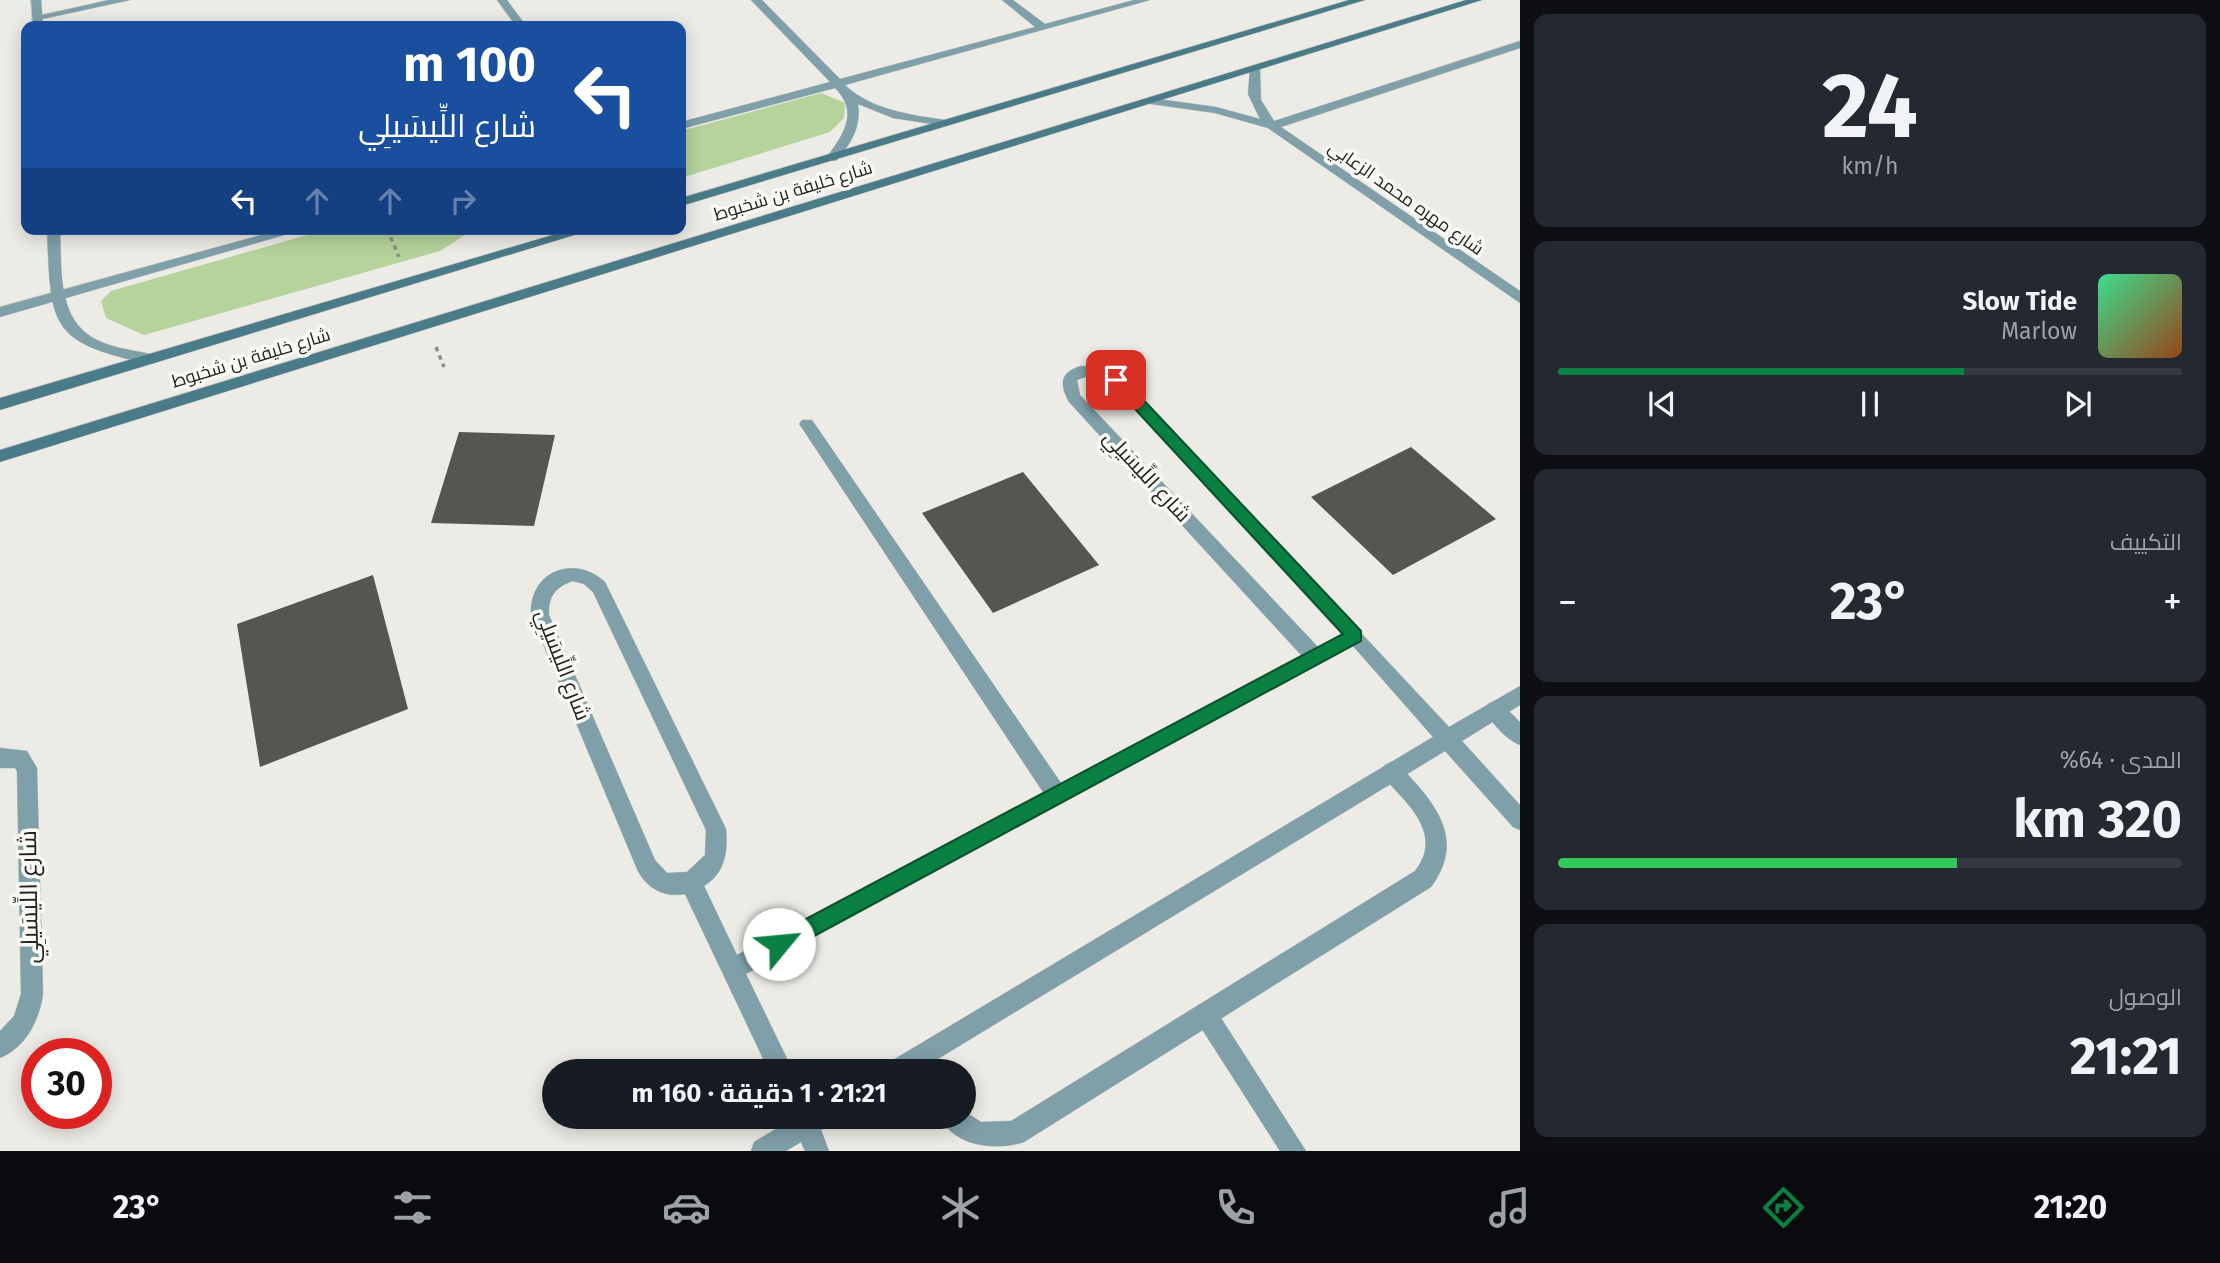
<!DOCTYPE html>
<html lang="ar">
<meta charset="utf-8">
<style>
:root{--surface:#171b24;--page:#242831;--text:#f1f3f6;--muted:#9ea1a6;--line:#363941;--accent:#0b8043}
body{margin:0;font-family:"Fira Sans",Cairo,sans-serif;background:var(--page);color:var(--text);direction:rtl;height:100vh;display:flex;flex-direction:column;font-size:26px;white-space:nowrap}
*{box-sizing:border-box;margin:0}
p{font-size:23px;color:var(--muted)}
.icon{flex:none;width:38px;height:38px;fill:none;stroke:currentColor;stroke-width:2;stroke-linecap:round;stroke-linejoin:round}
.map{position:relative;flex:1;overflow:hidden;direction:ltr}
.panel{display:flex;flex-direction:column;gap:14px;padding:14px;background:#0d0f14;width:700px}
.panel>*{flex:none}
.guide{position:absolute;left:21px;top:21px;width:665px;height:214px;border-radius:14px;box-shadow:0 4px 18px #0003;direction:rtl;background:#1a4fa0;color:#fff;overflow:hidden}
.speed{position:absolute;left:21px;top:1038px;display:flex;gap:14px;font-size:35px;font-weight:700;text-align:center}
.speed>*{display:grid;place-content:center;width:91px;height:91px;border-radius:50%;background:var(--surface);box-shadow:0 4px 18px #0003;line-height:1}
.speed .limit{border:10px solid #d22;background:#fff;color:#111}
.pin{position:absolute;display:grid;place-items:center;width:60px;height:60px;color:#fff;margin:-30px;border-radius:14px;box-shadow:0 4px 10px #0006}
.me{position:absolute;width:77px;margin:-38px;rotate:62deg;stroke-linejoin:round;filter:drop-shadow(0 0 5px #0008)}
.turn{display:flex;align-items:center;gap:24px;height:147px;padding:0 35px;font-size:32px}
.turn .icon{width:91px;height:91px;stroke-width:2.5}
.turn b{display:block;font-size:49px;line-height:60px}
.lanes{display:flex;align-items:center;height:66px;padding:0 35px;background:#0003;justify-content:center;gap:35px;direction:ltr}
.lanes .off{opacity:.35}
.big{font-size:52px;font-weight:700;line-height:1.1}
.panel .card{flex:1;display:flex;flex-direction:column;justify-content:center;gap:10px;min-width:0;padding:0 24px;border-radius:14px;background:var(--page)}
.panel .dial{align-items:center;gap:0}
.dial b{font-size:91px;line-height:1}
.song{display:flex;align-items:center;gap:21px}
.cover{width:84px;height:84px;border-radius:10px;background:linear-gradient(135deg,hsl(150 70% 55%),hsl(20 70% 35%))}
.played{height:7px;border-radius:4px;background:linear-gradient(90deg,var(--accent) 65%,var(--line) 65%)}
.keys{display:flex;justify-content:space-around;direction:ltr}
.heat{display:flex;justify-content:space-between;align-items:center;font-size:38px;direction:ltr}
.charge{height:10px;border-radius:5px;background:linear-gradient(90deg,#34c759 64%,var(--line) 0)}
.trip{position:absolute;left:542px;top:1059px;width:434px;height:70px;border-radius:35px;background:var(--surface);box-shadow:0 4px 18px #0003;font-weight:700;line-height:70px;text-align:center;direction:rtl}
.menu{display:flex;height:112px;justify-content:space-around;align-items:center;background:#090b0e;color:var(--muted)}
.menu .icon{width:49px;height:49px}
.menu .on{color:var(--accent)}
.menu b{font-size:32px;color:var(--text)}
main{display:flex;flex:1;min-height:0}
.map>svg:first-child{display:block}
</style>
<main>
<section class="panel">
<div class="card dial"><b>24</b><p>km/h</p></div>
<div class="card">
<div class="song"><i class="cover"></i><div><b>Slow Tide</b><p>Marlow</p></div></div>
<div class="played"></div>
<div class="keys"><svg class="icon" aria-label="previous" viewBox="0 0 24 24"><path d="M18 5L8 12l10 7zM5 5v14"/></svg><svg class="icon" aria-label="pause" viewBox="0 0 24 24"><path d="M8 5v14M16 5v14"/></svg><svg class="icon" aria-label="next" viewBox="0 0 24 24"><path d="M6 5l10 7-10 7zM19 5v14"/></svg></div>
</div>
<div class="card"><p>التكييف</p>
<div class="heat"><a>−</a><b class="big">23°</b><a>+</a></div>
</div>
<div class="card"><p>المدى · 64%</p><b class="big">320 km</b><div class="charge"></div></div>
<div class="card"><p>الوصول</p><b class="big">21:21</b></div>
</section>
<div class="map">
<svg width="1520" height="1151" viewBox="0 0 1520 1151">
<rect width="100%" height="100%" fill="#ecebe5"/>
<path fill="#b5d39b" d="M821 93 845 103 844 118 830 132 681 178V131Z
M328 229H474L440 251 144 335 106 318 101 301 111 291Z"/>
<path fill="#565550" d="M459 432 555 435 534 526 431 523Z
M1411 447 1496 519 1393 575 1311 497Z
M1023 472 1099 565 993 613 922 513Z
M373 575 408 709 260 767 237 624Z"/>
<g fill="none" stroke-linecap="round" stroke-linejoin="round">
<defs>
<path id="service" d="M497 0H507L526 26H516Z
M1495 701 1502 704 1520 722V745C1507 740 1491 723 1485 710L1488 704Z
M1392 762 1399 765C1434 802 1467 838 1431 887L1024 1142C996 1151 953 1147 940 1116H964V1111L981 1122 1011 1121 1415 871C1443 835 1410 806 1385 779L1382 772 1385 765Z"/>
<path id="minor" d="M109 0H130L38 20 33 17Z
M751 0H762L840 79 1035 27 1002 0H1013L1045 24 1134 0H1150L845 85C871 110 911 115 945 120L951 123 945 126 893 118 858 104C861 127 852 142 837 160L833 161 827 157C844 134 859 112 835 88L681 129V122L830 82Z
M1520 41V48L1281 127 1520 291V303L1268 128 1215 113 1151 104 1145 101 1151 98 1216 107 1260 119 1248 94 1250 69 1255 66 1260 69 1261 100 1274 121Z
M283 229H305L0 317V307Z
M1081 366 1099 367 1121 376 1449 727 1520 686V705L1462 741 1520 805V830L1513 827 1445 751 918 1071H884L888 1063 1433 737 1353 646 746 974 793 1071H769L685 894C664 898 646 888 637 869L531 615C529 571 574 554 605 582L726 829C728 852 725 873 704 886L737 955 1043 792 802 428 799 424 802 420H812L1061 783 1301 655 1069 402C1059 384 1060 372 1081 366ZM1089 376 1111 384 1341 634 1318 647 1080 395 1077 380ZM573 581 584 584 593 592 706 830 705 855 687 872 667 873 655 860 549 615C548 597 555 587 573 581Z
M0 748 27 751 37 768 43 994C39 1021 26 1047 0 1058V1031L14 1016 21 994 17 771 15 768H0Z
M1206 1003 1214 1007 1306 1151H1280L1198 1023 1194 1015 1198 1007Z
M791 1116H833L830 1125 821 1130 829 1151H805L801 1142 786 1151H751L754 1142 792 1119Z"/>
<path id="tertiary" d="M31 0H41L43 26H33Z
M47 229H60C62 268 56 320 97 340 115 349 135 350 154 355V363L149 364C48 342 51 326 47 229Z"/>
<path id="secondary" d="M1349 0H1365L681 206V198Z
M1466 0H1482L0 462V450Z
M573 229H594L0 410V398Z"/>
</defs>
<use href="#service" stroke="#c8c7c2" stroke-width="1"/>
<use href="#minor" stroke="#c8c7c2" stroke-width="1"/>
<use href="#tertiary" stroke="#c8c7c2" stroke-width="1"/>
<use href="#secondary" stroke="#c8c7c2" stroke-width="1"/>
<path stroke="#8e8d89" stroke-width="3.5" stroke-dasharray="4.5 4.5" stroke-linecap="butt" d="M387 229 399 257
M436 347 444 367"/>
<use href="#service" fill="#80a0a9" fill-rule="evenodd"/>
<use href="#minor" fill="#80a0a9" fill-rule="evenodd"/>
<use href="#tertiary" fill="#80a0a9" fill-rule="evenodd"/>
<use href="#secondary" fill="#4a7b88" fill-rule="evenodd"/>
</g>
<path fill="#0b8043" stroke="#07532c" stroke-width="2" d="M1116 375 1121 376 1361 631V641L786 951 779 954 772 951 769 944 772 937 1343 634 1111 383V376Z"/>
<g text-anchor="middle" stroke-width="7" stroke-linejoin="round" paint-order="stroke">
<g font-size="18" fill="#222220" stroke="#f9f8f2">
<text transform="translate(793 191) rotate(-17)" y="6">شارع خليفة بن شخبوط</text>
<text transform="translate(1406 198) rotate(35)" y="6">شارع مهره محمد الزعابي</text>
<text transform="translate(251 358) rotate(-17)" y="6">شارع خليفة بن شخبوط</text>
</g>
<g font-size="21" fill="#222220" stroke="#f9f8f2">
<text transform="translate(1147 476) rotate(47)" y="7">شارع اللِّيسَيلِي</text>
<text transform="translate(563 665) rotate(69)" y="7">شارع اللِّيسَيلِي</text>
</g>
<g font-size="24" fill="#222220" stroke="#f9f8f2">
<text transform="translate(29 897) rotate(-91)" y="8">شارع اللِّيسَيلِي</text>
</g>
</g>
</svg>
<div class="speed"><div class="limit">30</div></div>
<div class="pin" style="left:1116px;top:380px;background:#d93025"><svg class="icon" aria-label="arrive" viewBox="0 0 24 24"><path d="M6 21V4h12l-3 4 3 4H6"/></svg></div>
<svg class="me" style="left:779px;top:944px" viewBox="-20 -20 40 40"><circle r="19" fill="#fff"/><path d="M0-13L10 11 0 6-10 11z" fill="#0b8043"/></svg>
<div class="trip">21:21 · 1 دقيقة · 160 m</div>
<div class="guide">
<div class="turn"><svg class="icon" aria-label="left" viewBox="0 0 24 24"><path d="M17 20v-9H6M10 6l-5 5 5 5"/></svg><div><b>100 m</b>شارع اللِّيسَيلِي</div></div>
<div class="lanes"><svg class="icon" aria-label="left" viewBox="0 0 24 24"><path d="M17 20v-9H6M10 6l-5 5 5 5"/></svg><svg class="icon off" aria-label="ahead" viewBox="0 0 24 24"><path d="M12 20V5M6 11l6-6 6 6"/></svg><svg class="icon off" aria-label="ahead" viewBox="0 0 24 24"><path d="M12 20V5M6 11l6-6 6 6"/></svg><svg class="icon off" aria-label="right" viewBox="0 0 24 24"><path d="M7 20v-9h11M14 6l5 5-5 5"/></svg></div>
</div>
</div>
</main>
<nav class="menu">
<b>21:20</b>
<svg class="icon on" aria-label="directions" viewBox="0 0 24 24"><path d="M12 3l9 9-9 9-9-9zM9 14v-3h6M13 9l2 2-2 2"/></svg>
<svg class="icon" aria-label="music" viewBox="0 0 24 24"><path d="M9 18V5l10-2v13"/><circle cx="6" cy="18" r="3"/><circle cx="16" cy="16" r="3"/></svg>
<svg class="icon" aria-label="phone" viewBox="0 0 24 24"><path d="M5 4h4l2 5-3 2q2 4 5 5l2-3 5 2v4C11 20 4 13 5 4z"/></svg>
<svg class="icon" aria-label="climate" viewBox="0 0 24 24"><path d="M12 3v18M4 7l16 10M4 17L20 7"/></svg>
<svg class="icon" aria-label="car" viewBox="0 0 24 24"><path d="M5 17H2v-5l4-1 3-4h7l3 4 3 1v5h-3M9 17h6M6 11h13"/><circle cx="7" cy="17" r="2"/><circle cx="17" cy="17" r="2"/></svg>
<svg class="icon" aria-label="filters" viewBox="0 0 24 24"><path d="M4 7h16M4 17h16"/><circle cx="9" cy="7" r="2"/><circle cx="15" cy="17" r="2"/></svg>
<b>23°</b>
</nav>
